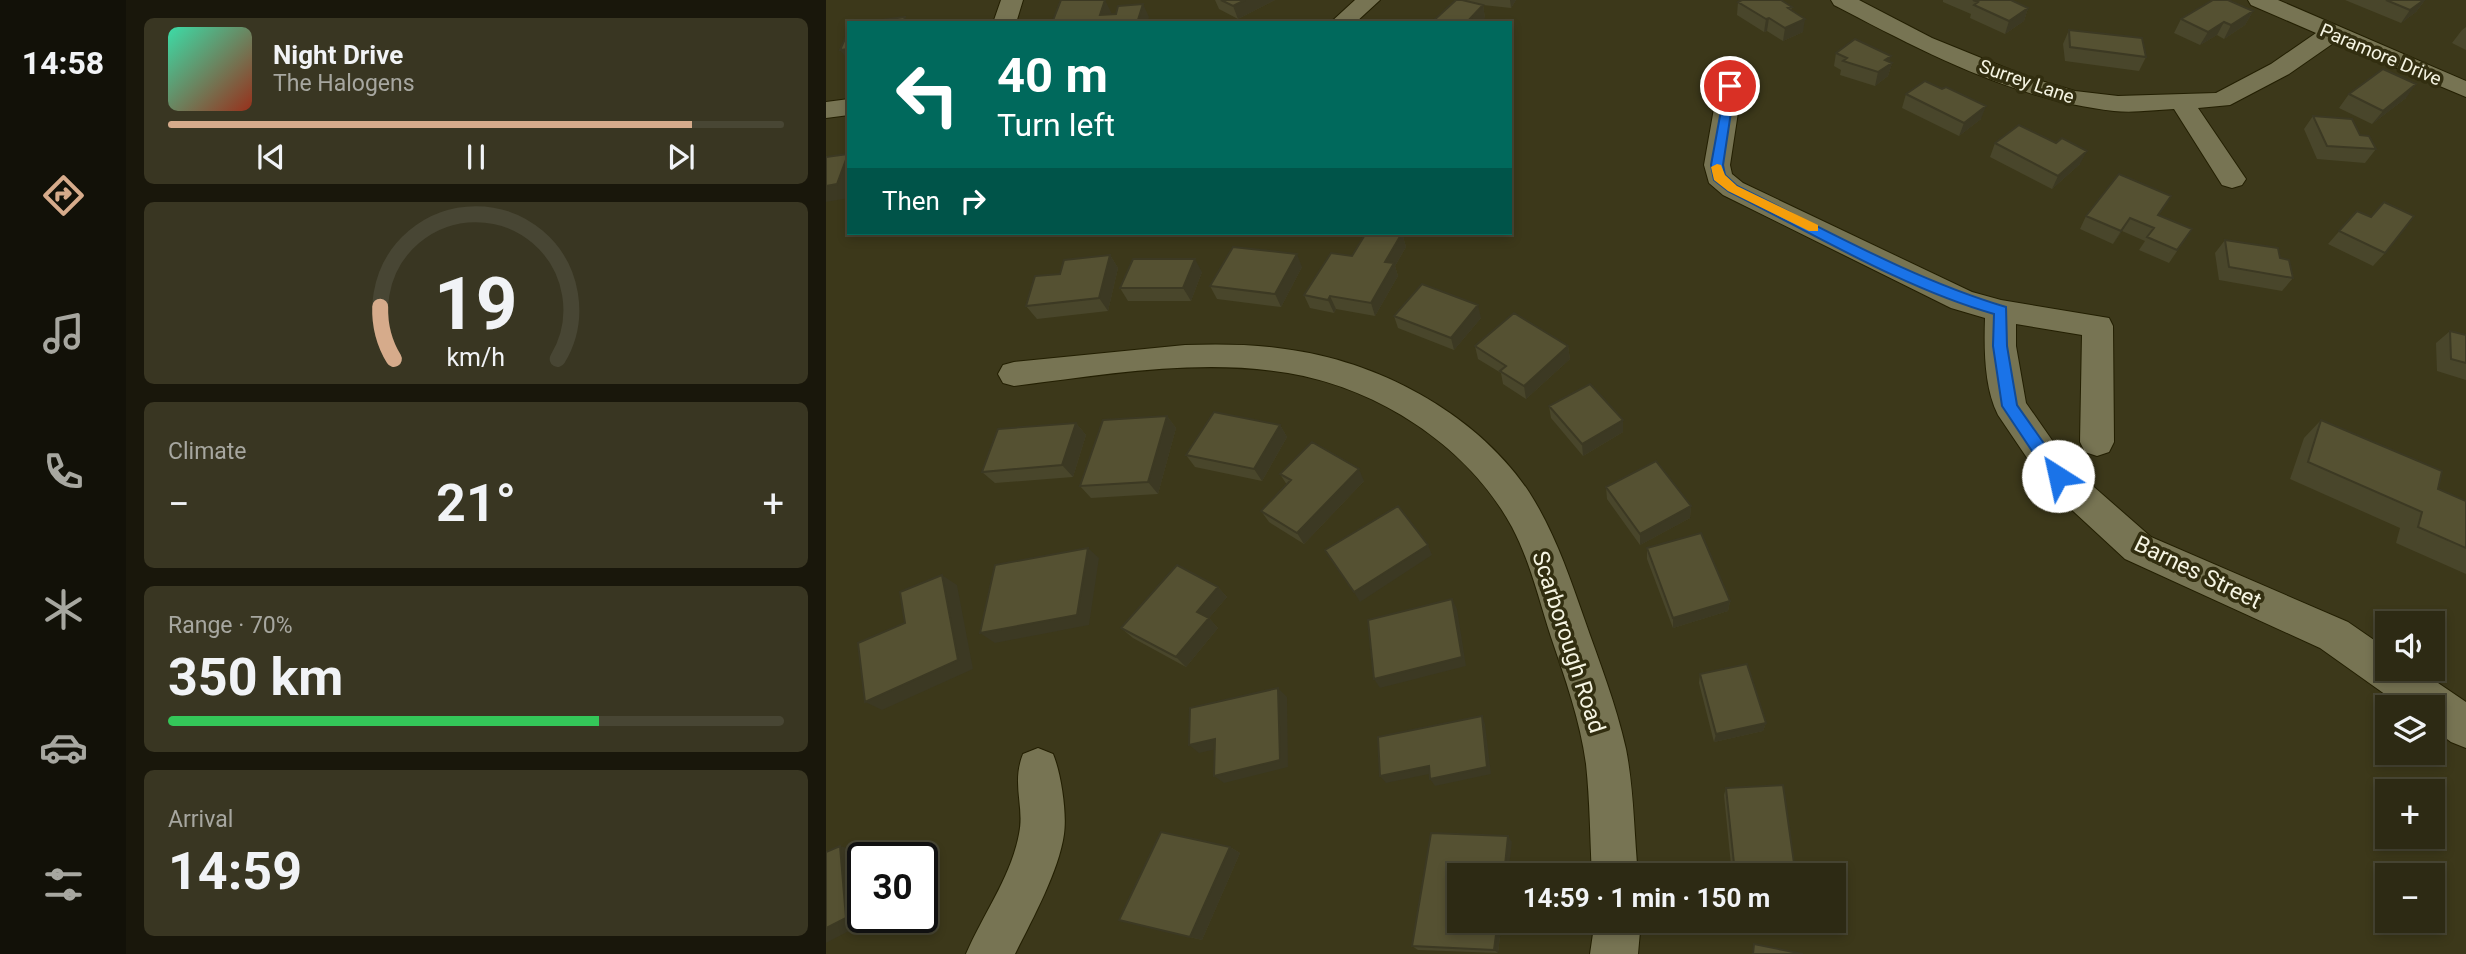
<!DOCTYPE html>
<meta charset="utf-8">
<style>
:root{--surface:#2d2a14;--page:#393622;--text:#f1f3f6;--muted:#a7a7a0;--line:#484634;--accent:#d6ab8b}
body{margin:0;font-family:Roboto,sans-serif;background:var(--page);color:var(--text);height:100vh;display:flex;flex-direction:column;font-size:26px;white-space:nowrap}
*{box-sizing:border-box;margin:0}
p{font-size:23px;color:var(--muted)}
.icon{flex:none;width:38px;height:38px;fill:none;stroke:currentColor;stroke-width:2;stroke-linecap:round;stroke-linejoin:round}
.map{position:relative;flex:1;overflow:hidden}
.details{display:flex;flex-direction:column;gap:18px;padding:18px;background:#19170b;width:700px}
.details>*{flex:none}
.hud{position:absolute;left:21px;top:21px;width:665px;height:214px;border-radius:0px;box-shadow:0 4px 10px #0003,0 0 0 2px var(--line);background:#00695c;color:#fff;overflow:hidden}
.fabs{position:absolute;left:1549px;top:611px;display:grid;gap:14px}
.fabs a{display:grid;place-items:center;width:70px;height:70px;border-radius:0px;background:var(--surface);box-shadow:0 4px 10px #0003,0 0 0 2px var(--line);font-size:35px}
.speed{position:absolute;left:21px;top:842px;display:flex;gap:14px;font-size:35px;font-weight:700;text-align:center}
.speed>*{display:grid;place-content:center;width:91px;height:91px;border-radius:50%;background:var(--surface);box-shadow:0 4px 10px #0003,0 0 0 2px var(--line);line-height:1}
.speed .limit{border:4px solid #111;border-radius:10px;background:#fff;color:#111}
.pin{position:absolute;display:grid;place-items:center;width:60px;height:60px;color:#fff;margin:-30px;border:4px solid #fff;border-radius:50%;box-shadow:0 2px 7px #0007}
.me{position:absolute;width:77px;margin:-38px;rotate:325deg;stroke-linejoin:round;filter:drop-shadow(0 0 5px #0008)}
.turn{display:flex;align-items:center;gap:24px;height:147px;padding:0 35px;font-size:32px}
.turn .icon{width:91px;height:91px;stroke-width:2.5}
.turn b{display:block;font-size:49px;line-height:60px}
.then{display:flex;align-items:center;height:66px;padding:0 35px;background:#0003;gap:14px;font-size:26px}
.big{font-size:52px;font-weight:700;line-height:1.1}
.details .widget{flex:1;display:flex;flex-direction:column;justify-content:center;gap:10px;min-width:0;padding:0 24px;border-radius:10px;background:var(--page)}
.details .dial{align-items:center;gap:0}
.dial svg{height:182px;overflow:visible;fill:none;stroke:var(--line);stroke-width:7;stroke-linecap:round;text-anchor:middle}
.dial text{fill:var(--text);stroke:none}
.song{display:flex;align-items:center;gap:21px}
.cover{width:84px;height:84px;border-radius:10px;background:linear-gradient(135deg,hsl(160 70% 55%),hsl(10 70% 35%))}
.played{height:7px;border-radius:4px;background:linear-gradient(90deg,var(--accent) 85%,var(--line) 85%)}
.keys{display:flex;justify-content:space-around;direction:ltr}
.heat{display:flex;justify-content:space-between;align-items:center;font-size:38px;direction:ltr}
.charge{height:10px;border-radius:5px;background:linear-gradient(90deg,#34c759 70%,var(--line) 0)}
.trip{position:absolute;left:621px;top:863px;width:399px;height:70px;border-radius:0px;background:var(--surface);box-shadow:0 4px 10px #0003,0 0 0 2px var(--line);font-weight:700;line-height:70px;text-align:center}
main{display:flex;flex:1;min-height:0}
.tab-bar{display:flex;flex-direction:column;width:126px;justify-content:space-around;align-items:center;background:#121108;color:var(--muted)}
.tab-bar .icon{width:49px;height:49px}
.tab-bar .selected{color:var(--accent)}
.tab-bar b{font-size:32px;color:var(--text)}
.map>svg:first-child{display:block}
</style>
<main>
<nav class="tab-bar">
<b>14:58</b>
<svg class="icon selected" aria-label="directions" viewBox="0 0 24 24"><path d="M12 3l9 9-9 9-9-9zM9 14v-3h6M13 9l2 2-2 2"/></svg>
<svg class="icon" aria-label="music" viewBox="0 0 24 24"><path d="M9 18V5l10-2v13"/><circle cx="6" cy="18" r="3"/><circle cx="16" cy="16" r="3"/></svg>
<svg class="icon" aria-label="phone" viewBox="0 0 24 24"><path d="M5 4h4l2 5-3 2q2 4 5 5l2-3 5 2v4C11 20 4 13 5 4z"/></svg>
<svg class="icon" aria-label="climate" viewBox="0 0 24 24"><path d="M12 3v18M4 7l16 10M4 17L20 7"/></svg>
<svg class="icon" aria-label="car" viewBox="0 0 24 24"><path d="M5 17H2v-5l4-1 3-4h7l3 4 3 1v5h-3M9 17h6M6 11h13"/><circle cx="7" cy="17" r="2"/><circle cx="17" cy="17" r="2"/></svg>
<svg class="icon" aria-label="filters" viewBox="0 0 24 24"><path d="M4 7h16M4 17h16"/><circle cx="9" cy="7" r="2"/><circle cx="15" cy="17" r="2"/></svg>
</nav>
<section class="details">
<div class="widget">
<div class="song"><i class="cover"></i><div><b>Night Drive</b><p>The Halogens</p></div></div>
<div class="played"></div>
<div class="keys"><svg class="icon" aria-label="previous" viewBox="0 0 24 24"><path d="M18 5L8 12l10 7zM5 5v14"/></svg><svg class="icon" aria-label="pause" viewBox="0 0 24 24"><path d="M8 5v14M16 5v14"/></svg><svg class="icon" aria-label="next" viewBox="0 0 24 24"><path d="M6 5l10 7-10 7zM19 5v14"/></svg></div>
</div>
<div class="widget dial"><svg viewBox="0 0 100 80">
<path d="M14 69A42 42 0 1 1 86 69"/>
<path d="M14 69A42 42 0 0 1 8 46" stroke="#d6ab8b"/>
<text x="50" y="56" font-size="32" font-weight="700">19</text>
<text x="50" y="72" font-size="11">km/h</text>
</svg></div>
<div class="widget"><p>Climate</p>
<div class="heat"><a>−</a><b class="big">21°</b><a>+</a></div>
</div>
<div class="widget"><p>Range · 70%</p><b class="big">350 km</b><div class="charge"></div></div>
<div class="widget"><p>Arrival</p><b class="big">14:59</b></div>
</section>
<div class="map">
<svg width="1640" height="954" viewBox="0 0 1640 954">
<rect width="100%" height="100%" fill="#3c381a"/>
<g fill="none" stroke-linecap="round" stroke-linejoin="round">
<defs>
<path id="minor" d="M175 0H197L190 23H167Z
M529 0H554L529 23H504Z
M1005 0H1033L1106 38 1202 77 1249 91 1292 96 1390 93 1445 64 1490 33 1425 5 1422 0H1452L1640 81V97L1509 42 1463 74 1404 105 1372 108 1420 179 1416 185 1406 188 1396 185 1348 109C1328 110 1308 113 1288 111 1188 100 1096 51 1008 5Z
M904 79 913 81 916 86 904 165 906 174 917 183 1146 292 1175 300 1283 318 1287 326 1288 442 1283 452 1271 456 1259 452 1254 442 1256 335 1190 324V346L1200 403 1244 466 1325 537 1522 622 1561 649V668H1590L1640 702V748L1625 742 1606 728V707H1577L1494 648 1299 559 1220 486 1172 415C1158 388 1158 348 1159 318L1125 308 897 195 883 183 878 165 892 86 895 81Z
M23 99V115L0 118V102Z
M359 345C392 344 426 344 459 349 552 361 650 413 703 492 728 531 743 575 758 618 773 661 790 704 800 749 808 790 808 833 812 875H766C764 838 764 801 760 764 754 720 739 678 725 637 713 600 704 561 686 527 642 446 552 388 462 373 372 358 278 375 188 386L177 383 172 374 177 365 188 362Z
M212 748 227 754C235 773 241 813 238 834 233 871 206 920 189 954H140C157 914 185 877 193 834 199 807 185 784 197 754Z
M769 920H815L812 954H764Z"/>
</defs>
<use href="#minor" stroke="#231f02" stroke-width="2"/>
<use href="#minor" fill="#777453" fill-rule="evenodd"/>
</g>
<path fill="#49462b" d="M389 0H449L412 19 393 9Z
M628 0H690L685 8 657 5 659 18 629 1Z
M1117 0H1185L1202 8 1198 21 1179 34 1144 18 1145 14 1117 2Z
M1519 0H1599L1590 12 1575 23Z
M912 2 966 7 965 11 977 32 957 41 941 31 938 32 911 15Z
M1427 11 1419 25 1398 39 1391 35 1374 45 1348 33 1355 19Z
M1640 27V50L1626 43 1636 30Z
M1243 30 1320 57 1313 71 1239 61 1237 44Z
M1010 53 1064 62 1066 63 1062 76 1049 86 1014 75 1015 70 1008 66Z
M1080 94 1155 119 1133 136 1076 108Z
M1523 94 1580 98 1546 124 1513 108Z
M1487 116 1534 135 1550 149 1539 163 1491 159 1478 129Z
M1169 143 1254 164 1226 189 1164 157Z
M1345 196 1333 215 1366 229 1343 263 1313 250 1319 241 1296 231 1287 244 1254 229 1260 216Z
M1531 211 1559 253 1547 266 1502 244Z
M576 233 580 247 569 266 572 276 549 316 510 309 508 313 484 308 478 295 526 256Z
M1399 240 1454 258 1467 278 1456 291 1393 280 1389 253Z
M284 255 292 268 282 311 211 319 200 306 234 274Z
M476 267 455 307 391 299 384 286Z
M376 272 365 301H302L294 288Z
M568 316 655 318 628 350 572 328Z
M1624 331 1640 335V380L1611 371 1610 343Z
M649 346H742L744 359 700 399 677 384 675 373 652 359Z
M723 406 797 432 757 456 725 418Z
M341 416 350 428 332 494 265 498 254 486Z
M1495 420 1612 489 1640 501V574L1570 543 1574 528 1464 479 1478 438Z
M250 423 260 435 247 477 169 483 156 472Z
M454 425 461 437 436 481 369 467 360 455Z
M454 474 538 481 478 544 443 522 435 511 461 485Z
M780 487 865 506 864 518 814 545 781 499Z
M821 548 904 601 902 611 847 628 821 559Z
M392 587 401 597 383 618 392 628 360 667 307 638 295 628Z
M874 674 940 723 937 731 888 742 873 683Z
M900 788 969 870 965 875H906L898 795Z
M686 842 634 920H676L672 953 592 950 586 946Z
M404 847 414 853 376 940 293 920Z"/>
<path fill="#3c3923" d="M270 0H279L286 14 283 23 274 15Z
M419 0H449L412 19 407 6Z
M684 0H690L685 8Z
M1599 0 1590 12 1575 23 1584 10Z
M317 4 323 17 321 23H311Z
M657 5 659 18 654 23H640Z
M1202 8 1198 21 1179 34 1183 21Z
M1427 11 1419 25 1398 39 1405 25Z
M943 18 941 31 938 32 940 19Z
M979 19 977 32 957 41 959 28Z
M1398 22 1391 35 1374 45 1382 32Z
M23 49V61L14 50Z
M1065 56 1063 64 1066 63 1062 76 1049 86 1052 72 1059 60Z
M1590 84 1580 98 1546 124 1557 111Z
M1160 106 1155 119 1133 136 1138 123Z
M1261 151 1254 164 1226 189 1232 176Z
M22 154 23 198 0 202V186Z
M1304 218 1296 231 1287 244 1295 231Z
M576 233 580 247 569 266 572 276 549 316 545 303 559 262Z
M471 254 476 267 455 307 449 294Z
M284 255 292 268 282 311 273 298Z
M369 259 376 272 365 301 357 288Z
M504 296 510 309 508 313 502 300Z
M652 305 655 318 628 350 625 338Z
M742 346 744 359 700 399 698 386Z
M341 416 350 428 332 494 322 482Z
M797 420V432L757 456 756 444Z
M250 423 260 435 247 477 236 465Z
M454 425 461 437 436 481 428 469Z
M533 469 538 481 478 544 471 533Z
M865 506 864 518 814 545V534Z
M602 545 606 555 534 602 528 592Z
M262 548 273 558 263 625 169 643 154 633Z
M116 575 131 585 147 669 56 710 39 702Z
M392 587 401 597 383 618 392 628 360 667 350 657 371 612Z
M626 599 631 609 640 666 554 688 548 679Z
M904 601 902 611 847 628V618Z
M452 688 461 697 462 767 398 783 388 776Z
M656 716 659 724 665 774 609 786 604 779Z
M940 723 937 731 888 742 890 734Z
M389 739 399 747 373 753 363 745Z
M603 766 608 773 560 783 554 776Z
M682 836 686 842 682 875H678Z
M14 846 33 851 37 886V917H40V922L0 943V928Z
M404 847 414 853 376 940 364 937Z
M672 920H676L672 953 668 950Z"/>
<path fill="#555132" stroke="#3c3923" stroke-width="2" d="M235 0H279L274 15 290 14 292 6 317 4 311 23H226Z
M395 0H419L407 6Z
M630 0H636L657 5 640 23H605Z
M916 0H955L966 7 962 8 979 19 959 28 943 18 940 19 912 2Z
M1147 0H1185L1202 8 1183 21 1148 5 1152 2Z
M1387 0H1402L1427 11 1405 25 1398 22 1382 32 1355 19Z
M1560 0H1598L1584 10Z
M79 17 77 23H55L56 20Z
M1243 30 1316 38 1320 57 1244 47Z
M22 32 23 49 14 50Z
M1029 39 1065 56 1059 60 1066 63 1052 72 1017 61 1021 58 1010 53Z
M1557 69 1590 84 1557 111 1523 94Z
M1099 81 1116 89 1120 87 1160 106 1138 123 1080 94Z
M1487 116 1526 119 1534 135 1543 136 1550 149 1501 146Z
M1193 125 1230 143 1236 138 1261 151 1232 176 1169 143Z
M22 154 11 184 0 186V157Z
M1293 174 1345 196 1332 215 1366 229 1351 250 1321 237 1328 228 1304 218 1295 231 1260 216Z
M1558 202 1588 216 1559 253 1513 231 1531 211 1545 217Z
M540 233H576L559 262 568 263 545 303 504 296 502 300 478 295 505 253 526 256Z
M1399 240 1452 248 1454 258 1463 260 1467 278 1403 267Z
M407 247 471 254 449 294 384 286Z
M284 255 273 298 200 306 209 276 234 274 238 260Z
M307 259H369L357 288H294Z
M596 284 652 305 625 338 568 316Z
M688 313 742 346 698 386 674 371 680 366 649 346Z
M1624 331 1640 335V363L1625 359Z
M764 384 797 420 756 444 723 406Z
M388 412 454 425 428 469 360 455Z
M341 416 322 482 254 486 277 420Z
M1495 420 1616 471 1612 489 1640 501V548L1592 527 1596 512 1482 462Z
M250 423 236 465 156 472 172 429Z
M486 442 533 469 471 533 435 511 465 480 454 474Z
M830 461 865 506 814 534 780 487Z
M572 506 602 545 528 592 499 550Z
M875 533 904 601 847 618 821 548Z
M262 548 251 615 154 633 169 565Z
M351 565 392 587 371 612 383 618 350 657 295 628Z
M116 575 132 660 39 702 32 643 79 623 74 592Z
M626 599 636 657 548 679 542 620Z
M921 664 940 723 890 734 874 674Z
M452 688 454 760 388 776 389 739 363 745 364 708Z
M656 716 661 767 604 779 603 766 554 776 552 737Z
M957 785 969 870 909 873 900 788Z
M335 832 404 847 364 937 293 920Z
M605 833 682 836 678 875H634V920H672L668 950 586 946Z
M14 846 20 918 0 928V852Z
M928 944 977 954H927Z"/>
<path fill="#1a73e8" stroke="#114b97" stroke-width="2" d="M900 83 909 86 897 165 899 175 911 186C999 229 1086 279 1180 307L1181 346 1191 405 1238 472 1240 476 1238 481H1226L1176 406 1167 346 1168 314C1079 289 986 233 902 191L888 180 885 165Z"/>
<path fill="#f59e0b" d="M891 164 895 165 899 175 911 186 992 225V231H983L902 191 888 180 885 167Z"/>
<g text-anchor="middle" stroke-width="7" stroke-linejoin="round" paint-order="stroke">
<g font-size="19" fill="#f5f4e2" stroke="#322e10">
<text transform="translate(1555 54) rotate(23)" y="7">Paramore Drive</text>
<text transform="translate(1201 81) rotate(19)" y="7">Surrey Lane</text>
</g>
<g font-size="23" fill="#f5f4e2" stroke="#322e10">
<text transform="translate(1372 572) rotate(26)" y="8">Barnes Street</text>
<text transform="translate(743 642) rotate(72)" y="8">Scarborough Road</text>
</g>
</g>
</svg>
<div class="fabs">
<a><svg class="icon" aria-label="sound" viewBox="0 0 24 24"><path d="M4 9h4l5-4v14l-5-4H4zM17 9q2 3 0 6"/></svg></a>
<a><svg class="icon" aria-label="layers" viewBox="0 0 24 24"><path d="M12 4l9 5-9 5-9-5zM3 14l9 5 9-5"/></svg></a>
<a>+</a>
<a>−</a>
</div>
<div class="speed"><div class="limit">30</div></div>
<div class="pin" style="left:904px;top:86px;background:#d93025"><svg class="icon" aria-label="arrive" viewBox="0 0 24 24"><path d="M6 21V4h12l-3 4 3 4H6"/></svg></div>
<svg class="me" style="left:1232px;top:476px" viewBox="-20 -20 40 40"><circle r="19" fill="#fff"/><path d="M0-13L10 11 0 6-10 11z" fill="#1a73e8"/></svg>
<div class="trip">14:59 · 1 min · 150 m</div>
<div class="hud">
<div class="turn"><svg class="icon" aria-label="left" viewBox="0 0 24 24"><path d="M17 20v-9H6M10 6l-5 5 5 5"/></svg><div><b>40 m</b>Turn left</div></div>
<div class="then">Then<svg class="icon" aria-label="right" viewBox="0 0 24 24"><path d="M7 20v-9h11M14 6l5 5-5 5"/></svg></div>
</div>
</div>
</main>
